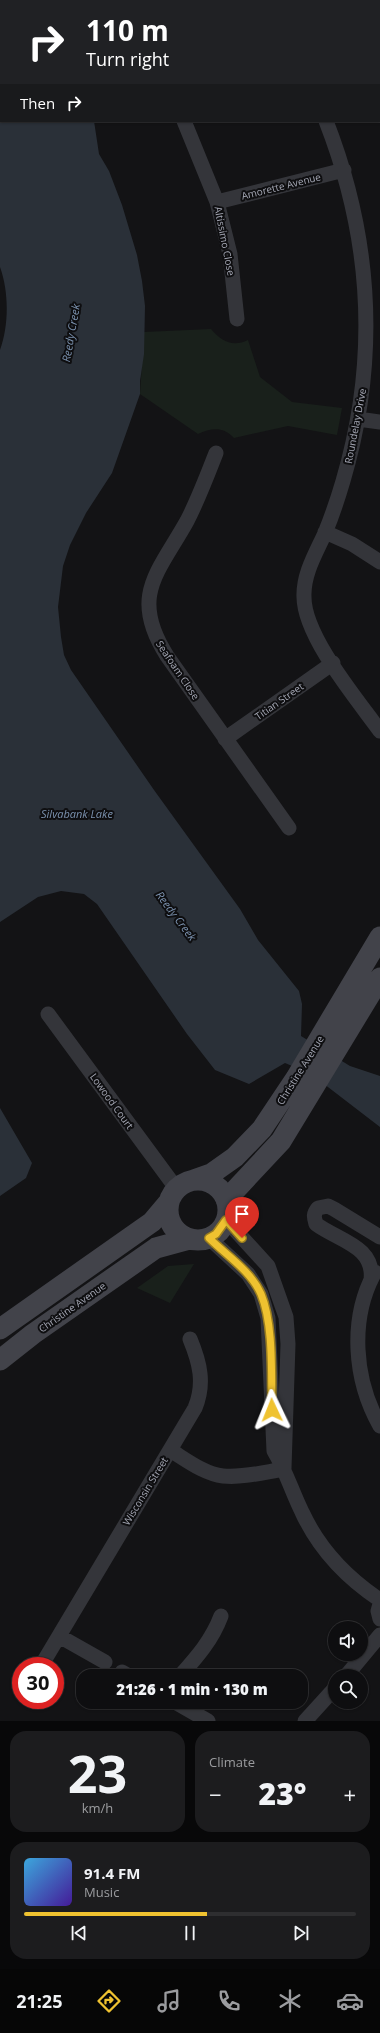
<!DOCTYPE html>
<meta charset="utf-8">
<style>
:root{--surface:#0e0e10;--page:#1c1c1e;--text:#f1f3f6;--muted:#9b9c9f;--line:#2e2e30;--accent:#efc230}
body{margin:0;font-family:"Open Sans",sans-serif;background:var(--page);color:var(--text);height:100vh;display:flex;flex-direction:column;font-size:15px;white-space:nowrap}
*{box-sizing:border-box;margin:0}
p{font-size:13px;color:var(--muted)}
.icon{flex:none;width:22px;height:22px;fill:none;stroke:currentColor;stroke-width:2;stroke-linecap:round;stroke-linejoin:round}
.map{position:relative;height:1721px;overflow:hidden}
.drawer{display:flex;flex-direction:column;gap:10px;padding:10px;background:#080809;flex:1}
.drawer>*{flex:none}
.banner{position:absolute;left:0px;top:0px;width:380px;height:122px;box-shadow:0 1px 3px #0004,0 0 0 1px var(--line);background:#202124;color:#fff;overflow:hidden}
.controls{position:absolute;left:328px;top:1621px;display:grid;gap:8px}
.controls a{display:grid;place-items:center;width:40px;height:40px;border-radius:50%;background:var(--surface);box-shadow:0 1px 3px #0004,0 0 0 1px var(--line);font-size:20px}
.speed{position:absolute;left:12px;top:1657px;display:flex;gap:8px;font-size:20px;font-weight:700;text-align:center}
.speed>*{display:grid;place-content:center;width:52px;height:52px;border-radius:50%;background:var(--surface);box-shadow:0 1px 3px #0004,0 0 0 1px var(--line);line-height:1}
.speed .limit{border:6px solid #d22;background:#fff;color:#111}
.pin{position:absolute;display:grid;place-items:center;width:34px;height:34px;color:#fff;margin:-41px -17px;border-radius:50% 50% 50% 0;rotate:-45deg;box-shadow:0 0 4px #0007}
.pin .icon{rotate:45deg}
.me{position:absolute;width:44px;margin:-22px;rotate:358deg;stroke-linejoin:round;filter:drop-shadow(0 0 3px #0008)}
.turn{display:flex;align-items:center;gap:14px;height:84px;padding:0 20px;font-size:18px}
.turn .icon{width:52px;height:52px;stroke-width:2.5}
.turn b{display:block;font-size:28px;line-height:34px}
.then{display:flex;align-items:center;height:38px;padding:0 20px;background:#0003;gap:8px;font-size:15px}
.big{font-size:30px;font-weight:800;line-height:1.1}
.drawer .widget{flex:1;display:flex;flex-direction:column;justify-content:center;gap:6px;min-width:0;padding:0 14px;border-radius:16px;background:var(--page)}
.drawer .dial{align-items:center;gap:0}
.dial b{font-size:52px;line-height:1}
.song{display:flex;align-items:center;gap:12px}
.cover{width:48px;height:48px;border-radius:6px;background:linear-gradient(135deg,hsl(200 70% 55%),hsl(260 70% 35%))}
.played{height:4px;border-radius:2px;background:linear-gradient(90deg,var(--accent) 55%,var(--line) 55%)}
.keys{display:flex;justify-content:space-around;direction:ltr}
.heat{display:flex;justify-content:space-between;align-items:center;font-size:22px;direction:ltr}
.drawer .tiles{flex:1;display:grid;gap:10px;grid-template-columns:1fr 1fr}
.widget:last-child{grid-column:span 2}
.trip{position:absolute;left:76px;top:1669px;width:232px;height:40px;border-radius:16px;background:var(--surface);box-shadow:0 1px 3px #0004,0 0 0 1px var(--line);font-weight:800;line-height:40px;text-align:center}
.tabs{display:flex;height:64px;justify-content:space-around;align-items:center;background:#060606;color:var(--muted)}
.tabs .icon{width:28px;height:28px}
.tabs .on{color:var(--accent)}
.tabs b{font-size:18px;color:var(--text)}
.map>svg:first-child{display:block}
</style>
<div class="map">
<svg width="380" height="1721" viewBox="0 0 380 1721">
<rect width="100%" height="100%" fill="#131315"/>
<path fill="#19201b" d="M211 329C222 342 233 347 248 340L260 377 292 402 342 408 337 435 288 426 234 438C223 426 211 428 198 434L140 394 144 332Z
M194 1264 170 1303 137 1288 168 1266Z"/>
<path fill="#2a3038" d="M0 0H108L1 1V121H94L99 154 109 171 122 205 137 255 142 281 145 306 144 354 140 381V394L112 473 86 513 70 545 63 566 58 607 61 637 64 655 71 670 154 790 240 909 258 940 299 991 302 1004 301 1036 350 1066 380 1076V1127L311 1074 285 1063 249 1084 215 1070 187 1034 97 904 84 894 61 891 38 897 0 922V350C9 325 9 292 0 267Z
M0 1108 32 1163 26 1178 0 1196Z"/>
<g fill="none" stroke-linecap="round" stroke-linejoin="round">
<path stroke="#34353a" stroke-width="15" d="M199 1V0
M334 1V0
M184 121 217 202 230 254 237 319
M326 121C372 239 379 359 343 481 338 498 332 516 325 533 316 553 303 574 304 597 304 636 356 698 380 731
M217 202 344 170
M358 419 380 422
M216 453C207 476 198 500 187 521 158 573 129 596 167 656L289 828
M325 532 352 544 380 562
M225 739 333 663
M48 1014 176 1188
M226 1220 268 1266 286 1317 288 1344 284 1468
M209 1238 248 1274 261 1294 268 1318 274 1451C286 1471 292 1492 302 1512 319 1549 347 1578 380 1600
M375 1272C349 1319 354 1380 380 1426
M371 1280C375 1246 339 1241 316 1224 314 1217 313 1214 318 1208L328 1206 334 1209 380 1237
M170 1450C185 1459 204 1474 223 1476 243 1478 265 1472 284 1469
M380 1604 378 1611 380 1619
M59 1636 105 1662
M41 1666 195 1408C205 1384 200 1363 190 1339
M122 1672 129 1676
M180 1676C197 1657 212 1640 221 1616
M346 1676 380 1635
M175 1702 208 1721
M305 1721 335 1688"/>
<path stroke="#42434a" stroke-width="21" d="M168 1210a30 30 0 1 1 60 0a30 30 0 1 1-60 0Z
M194 1180 211 1174 235 1157 262 1129 296 1078 380 937
M226 1200 281 1141 380 978
M0 1329 142 1229 152 1222 168 1203
M0 1360 33 1334 156 1248 189 1239"/>
</g>
<g fill="none" stroke-linecap="round" stroke-linejoin="round">
<defs>
<path id="route" d="M242 1238 226 1220 216 1234 209 1238C226 1255 251 1271 261 1294 274 1325 271 1377 272 1410"/>
</defs>
<use href="#route" stroke="#9b7e1f" stroke-width="10"/>
<use href="#route" stroke="#efc230" stroke-width="7"/>
</g>
<g text-anchor="middle" stroke-width="4" stroke-linejoin="round" paint-order="stroke">
<g font-size="10" fill="#a5a8b5" stroke="#0e0e10">
<text transform="translate(281 186) rotate(-14)" y="4">Amorette Avenue</text>
<text transform="translate(225 241) rotate(79)" y="4">Altissimo Close</text>
<text transform="translate(355 426) rotate(-79)" y="4">Roundelay Drive</text>
<text transform="translate(178 670) rotate(56)" y="4">Seafoam Close</text>
<text transform="translate(279 701) rotate(-35)" y="4">Titian Street</text>
<text transform="translate(300 1070) rotate(-58)" y="4">Christine Avenue</text>
<text transform="translate(112 1101) rotate(54)" y="4">Lowood Court</text>
<text transform="translate(72 1307) rotate(-35)" y="4">Christine Avenue</text>
<text transform="translate(145 1491) rotate(-59)" y="4">Wisconsin Street</text>
</g>
<g font-size="11" font-style="italic" fill="#7c93b0" stroke="#0e0e10">
<text transform="translate(71 333) rotate(-80)" y="4">Reedy Creek</text>
<text x="77" y="818">Silvabank Lake</text>
<text transform="translate(176 916) rotate(53)" y="4">Reedy Creek</text>
</g>
</g>
</svg>
<div class="controls">
<a><svg class="icon" aria-label="sound" viewBox="0 0 24 24"><path d="M4 9h4l5-4v14l-5-4H4zM17 9q2 3 0 6"/></svg></a>
<a><svg class="icon" aria-label="search" viewBox="0 0 24 24"><circle cx="10" cy="10" r="6"/><path d="M15 15l6 6"/></svg></a>
</div>
<div class="speed"><div class="limit">30</div></div>
<div class="pin" style="left:242px;top:1238px;background:#d93025"><svg class="icon" aria-label="arrive" viewBox="0 0 24 24"><path d="M6 21V4h12l-3 4 3 4H6"/></svg></div>
<svg class="me" style="left:272px;top:1410px" viewBox="-20 -20 40 40"><path d="M0-17L14 15 0 8-14 15z" fill="#efc230" stroke="#fff" stroke-width="4"/></svg>
<div class="trip">21:26 · 1 min · 130 m</div>
<div class="banner">
<div class="turn"><svg class="icon" aria-label="right" viewBox="0 0 24 24"><path d="M7 20v-9h11M14 6l5 5-5 5"/></svg><div><b>110 m</b>Turn right</div></div>
<div class="then">Then<svg class="icon" aria-label="right" viewBox="0 0 24 24"><path d="M7 20v-9h11M14 6l5 5-5 5"/></svg></div>
</div>
</div>
<section class="drawer">
<div class="tiles">
<div class="widget dial"><b>23</b><p>km/h</p></div>
<div class="widget"><p>Climate</p>
<div class="heat"><a>−</a><b class="big">23°</b><a>+</a></div>
</div>
<div class="widget">
<div class="song"><i class="cover"></i><div><b>91.4 FM</b><p>Music</p></div></div>
<div class="played"></div>
<div class="keys"><svg class="icon" aria-label="previous" viewBox="0 0 24 24"><path d="M18 5L8 12l10 7zM5 5v14"/></svg><svg class="icon" aria-label="pause" viewBox="0 0 24 24"><path d="M8 5v14M16 5v14"/></svg><svg class="icon" aria-label="next" viewBox="0 0 24 24"><path d="M6 5l10 7-10 7zM19 5v14"/></svg></div>
</div>
</div>
</section>
<nav class="tabs">
<b>21:25</b>
<svg class="icon on" aria-label="directions" viewBox="0 0 24 24"><path d="M12 3l9 9-9 9-9-9zM9 14v-3h6M13 9l2 2-2 2"/></svg>
<svg class="icon" aria-label="music" viewBox="0 0 24 24"><path d="M9 18V5l10-2v13"/><circle cx="6" cy="18" r="3"/><circle cx="16" cy="16" r="3"/></svg>
<svg class="icon" aria-label="phone" viewBox="0 0 24 24"><path d="M5 4h4l2 5-3 2q2 4 5 5l2-3 5 2v4C11 20 4 13 5 4z"/></svg>
<svg class="icon" aria-label="climate" viewBox="0 0 24 24"><path d="M12 3v18M4 7l16 10M4 17L20 7"/></svg>
<svg class="icon" aria-label="car" viewBox="0 0 24 24"><path d="M5 17H2v-5l4-1 3-4h7l3 4 3 1v5h-3M9 17h6M6 11h13"/><circle cx="7" cy="17" r="2"/><circle cx="17" cy="17" r="2"/></svg>
</nav>
